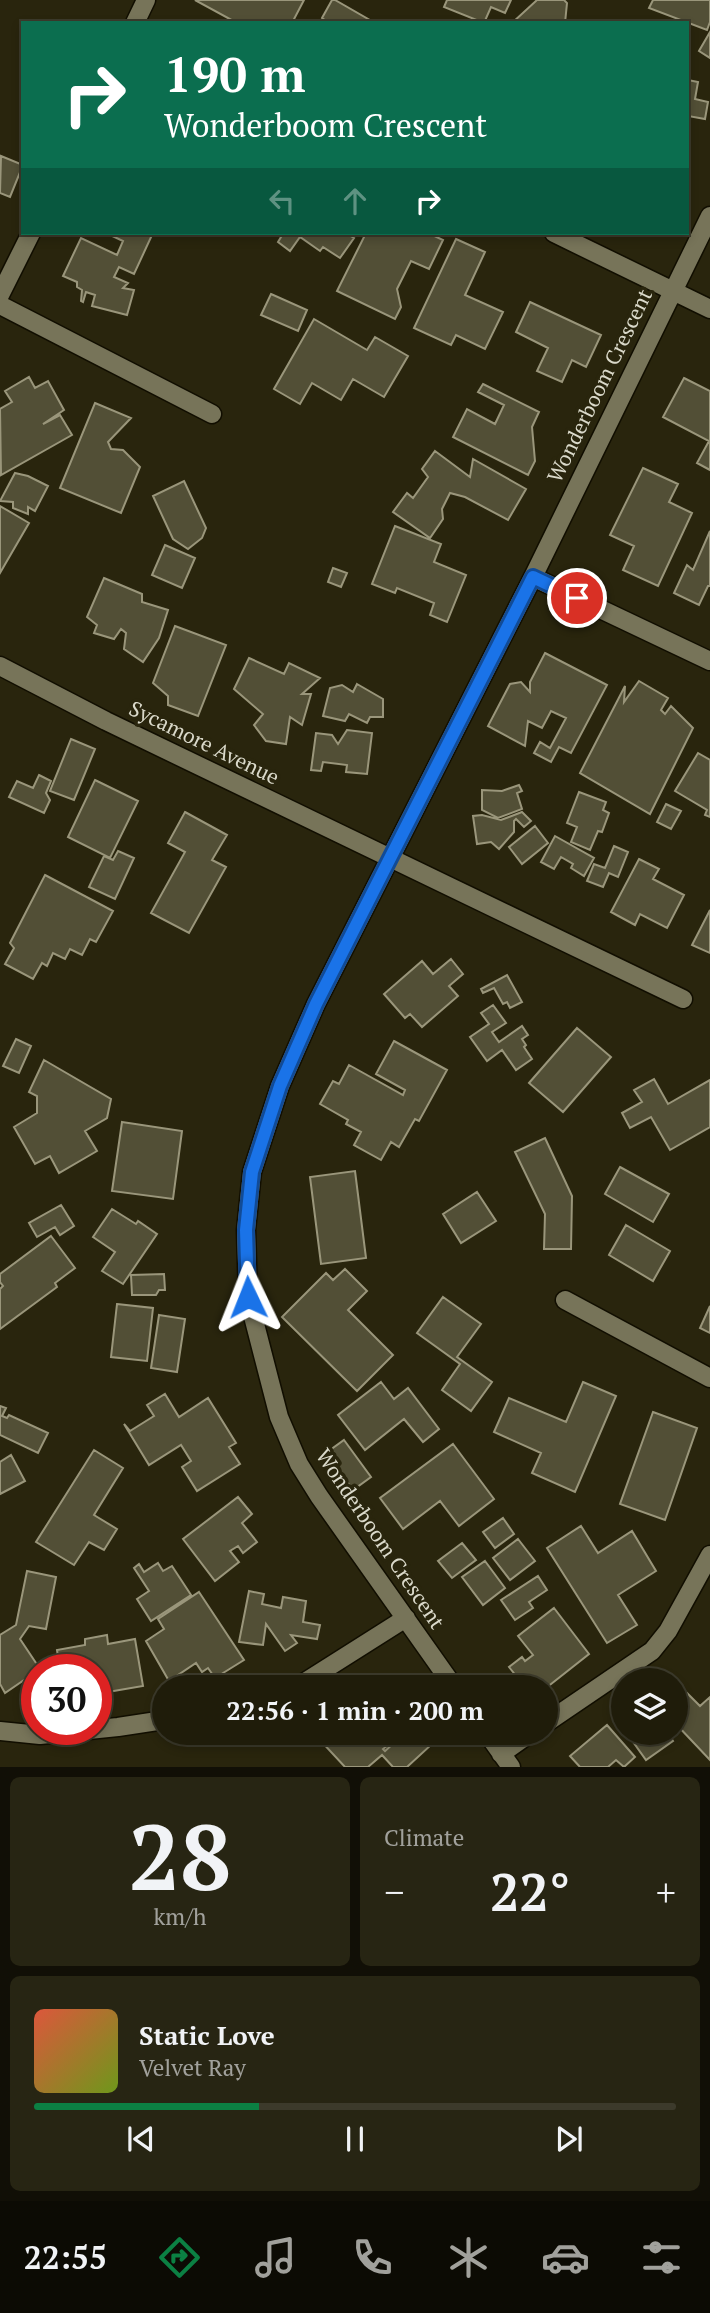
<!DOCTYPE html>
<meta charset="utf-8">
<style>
:root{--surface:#1f1c0a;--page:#272513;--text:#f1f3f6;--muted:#a1a19c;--line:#3c3a2b;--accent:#0b8043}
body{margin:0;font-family:"PT Serif",serif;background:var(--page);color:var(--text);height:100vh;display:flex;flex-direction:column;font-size:26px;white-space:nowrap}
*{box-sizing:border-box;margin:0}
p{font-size:23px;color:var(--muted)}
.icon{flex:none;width:38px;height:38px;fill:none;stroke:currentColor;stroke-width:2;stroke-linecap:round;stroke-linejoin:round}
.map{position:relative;height:1767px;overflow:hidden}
.side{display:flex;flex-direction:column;gap:10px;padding:10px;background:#110f06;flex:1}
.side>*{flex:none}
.banner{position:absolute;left:21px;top:21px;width:668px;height:214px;border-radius:0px;box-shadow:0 4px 10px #0003,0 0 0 2px var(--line);background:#0b6e4f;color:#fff;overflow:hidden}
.fabs{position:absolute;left:611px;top:1668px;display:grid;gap:14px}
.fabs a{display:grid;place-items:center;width:77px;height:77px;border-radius:50%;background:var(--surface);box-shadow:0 4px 10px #0003,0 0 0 2px var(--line);font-size:35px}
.speed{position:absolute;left:21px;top:1654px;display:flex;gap:14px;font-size:35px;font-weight:700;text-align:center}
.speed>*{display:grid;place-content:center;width:91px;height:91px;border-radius:50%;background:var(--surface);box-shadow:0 4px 10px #0003,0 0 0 2px var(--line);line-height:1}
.speed .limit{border:10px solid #d22;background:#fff;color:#111}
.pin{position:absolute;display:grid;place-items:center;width:60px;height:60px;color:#fff;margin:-30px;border:4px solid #fff;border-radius:50%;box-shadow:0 2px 7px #0007}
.me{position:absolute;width:77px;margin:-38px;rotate:358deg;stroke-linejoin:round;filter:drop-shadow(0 0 5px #0008)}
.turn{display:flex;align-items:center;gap:24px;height:147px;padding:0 28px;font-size:32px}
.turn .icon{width:91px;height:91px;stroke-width:2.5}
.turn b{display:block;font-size:49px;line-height:60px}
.lanes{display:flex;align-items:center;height:66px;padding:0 28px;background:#0003;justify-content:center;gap:35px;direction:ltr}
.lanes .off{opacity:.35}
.big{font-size:52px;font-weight:800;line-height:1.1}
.side .card{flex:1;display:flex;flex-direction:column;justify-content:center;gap:10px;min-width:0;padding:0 24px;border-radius:10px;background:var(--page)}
.side .dial{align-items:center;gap:0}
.dial b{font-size:91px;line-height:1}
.song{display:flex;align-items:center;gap:21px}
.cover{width:84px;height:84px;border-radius:10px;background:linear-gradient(135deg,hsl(10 70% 55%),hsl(80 70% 35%))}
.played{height:7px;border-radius:4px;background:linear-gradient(90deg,var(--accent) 35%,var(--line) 35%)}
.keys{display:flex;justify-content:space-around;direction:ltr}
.heat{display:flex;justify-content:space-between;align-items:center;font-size:38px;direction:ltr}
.side .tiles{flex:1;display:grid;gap:10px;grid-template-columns:1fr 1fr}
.card:last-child{grid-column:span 2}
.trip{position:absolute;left:152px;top:1675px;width:406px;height:70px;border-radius:35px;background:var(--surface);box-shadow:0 4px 10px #0003,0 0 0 2px var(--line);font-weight:800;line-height:70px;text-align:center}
.dock{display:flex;height:112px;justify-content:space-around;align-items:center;background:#0c0b04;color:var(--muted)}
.dock .icon{width:49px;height:49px}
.dock .on{color:var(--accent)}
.dock b{font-size:32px;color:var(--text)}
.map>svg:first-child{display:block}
</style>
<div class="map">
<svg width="710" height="1767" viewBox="0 0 710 1767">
<rect width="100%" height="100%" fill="#29250d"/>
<path fill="#524f36" stroke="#9a967b" stroke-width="2" d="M195 0H304L292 23H237Z
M332 0H335L375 23H329L322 18Z
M447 0H511L505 13 491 7 484 23 444 7Z
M537 0H564L567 3 565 23H512Z
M653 0H710V22L707 30 649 8Z
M710 32V58L699 51Z
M688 80 698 82 695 99 708 102 705 119 688 116Z
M1 156 23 165 10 197 0 193Z
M106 233H147L152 235 134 274 119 267 114 277 128 283 123 288 134 290 127 315 92 306 95 295 86 292 83 302 81 301 82 290 77 287V282L63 276 81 238 117 255 123 241Z
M274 233H345L354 238 340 258 323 247 320 251 300 237 290 251 278 242 281 237Z
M366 233H428L443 240 429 269 411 261 397 289 401 307 395 319 337 291Z
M456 239 485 252 465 295 503 312 485 349 456 335 451 345 414 328Z
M271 294 307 310 298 331 261 315Z
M530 302 601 335 586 367 572 360 562 382 537 371 548 348 516 332Z
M314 319 367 350 375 337 408 356 384 397 353 379 341 400 312 383 300 404 274 389Z
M29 377 35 388 48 381 64 410 43 424 60 415 72 435 1 475 0 409 12 402 5 391Z
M684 378 710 391V470L697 463 709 441 663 417Z
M483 384 539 412 532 427 535 461 528 475 453 437 467 409 495 424 504 405 478 392Z
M95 403 131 418 108 442 111 449 123 450 140 467 121 513 60 488Z
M435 451 470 477 473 459 526 489 508 520 465 497 450 493 442 509 443 519 430 538 393 512 407 493 413 498 428 477 422 469Z
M643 468 678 484 669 502 692 513 658 586 623 570 634 546 610 535Z
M15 473 28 476 48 486 35 511 28 507V514L13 508V502L0 501Z
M184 481 206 528 202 538 188 549 173 539 153 496Z
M0 506 29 523 0 573Z
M395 526 441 544 434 562 466 575 447 622 430 615 434 603 397 588 395 593 372 584Z
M710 531V586H708L699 605 674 593 687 565 693 570Z
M165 545 195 558 182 588 152 575Z
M333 568 347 573 341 587 328 582Z
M104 578 142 594V602L168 610 159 638 143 662 124 649 126 633 121 629 114 639 94 633 97 625 87 617Z
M175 626 226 645 198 716 168 705V696L153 683Z
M545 653 607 685 571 753 559 747 551 762 534 753 540 742 550 748 566 718 551 711 542 728 528 721 525 746 488 726 510 684 521 682 530 692V682Z
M249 658 284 674 289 663 320 678 302 694H311L302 725 290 717 286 744 266 741 254 725 263 714 234 689Z
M639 681 668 698 661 710 665 714 671 706 693 728 650 814 580 773 625 686 624 702Z
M357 684 383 699V717H370L367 723 349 714 345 721 323 716 330 688 342 685 353 692Z
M347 730 372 733 367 774 346 772 347 765 323 762 321 771 311 770 316 733 332 735 338 744Z
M71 739 95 749 74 800 50 791Z
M698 753 710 760V817L705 815 707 810 675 791Z
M39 775 51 781 46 793 50 800 44 813 9 797 17 781 33 788Z
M95 780 138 801 110 858 68 837Z
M519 785 522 791 517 793 522 809 498 818 482 810V790L502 791Z
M579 792 606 802 603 810 609 813 602 832 598 831 590 850 571 842 577 827 567 823Z
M666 804 681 811 671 829 657 822Z
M185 812 227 835 212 860 226 867 189 933 151 913 185 852 168 843Z
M522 812 531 821 524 827 516 819 514 821V832L499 849 491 842 477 844 473 816 482 815 501 820Z
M535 826 548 843 522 864 509 847Z
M555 836 594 858 584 876 571 868 573 864 561 857 554 869 541 862Z
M614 846 628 852 618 877 609 873 603 887 587 881 594 864 605 868Z
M118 851 134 858 115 899 89 887 104 856 113 860Z
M639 859 659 869 653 879 684 895 667 928 640 914 635 925 611 912Z
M45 875 113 911 96 942 90 939 82 955 70 949 65 959 53 953 47 966 42 963 33 979 5 964 14 948 10 943Z
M710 910V953L692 945Z
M451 959 463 974 449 986 458 996 422 1027 410 1014 405 1018 384 994 422 961 433 974Z
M507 975 522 1002 510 1008 507 1002 503 1004 494 988 483 993 481 989Z
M493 1005 506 1023 492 1032 499 1042 522 1026 528 1035 522 1039 526 1045 524 1047 532 1059 516 1070 502 1050 487 1061 470 1037 489 1024 481 1013Z
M577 1028 611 1057 563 1112 529 1083Z
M16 1039 31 1046 19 1073 3 1066Z
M394 1041 447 1070 419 1121 415 1119 399 1147 391 1142 381 1160 354 1145 361 1132 346 1124 348 1120 320 1104 333 1081 339 1084 349 1065 403 1095 405 1090 376 1074Z
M44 1060 111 1099 107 1118 85 1131 97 1151 59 1173 50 1156 35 1164 14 1127 37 1113V1096L29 1092Z
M654 1079 668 1104 710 1080V1127L670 1150 651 1117 630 1128 622 1113 642 1102 634 1090Z
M122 1122 182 1131 173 1199 112 1191Z
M545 1138 572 1196 571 1249H544L545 1214 515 1152Z
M620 1167 669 1194 653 1222 605 1194Z
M355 1171 366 1258 321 1264 310 1177Z
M477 1192 496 1221 461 1243 443 1214Z
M61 1205 74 1226 60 1235 55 1227 37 1237 29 1223Z
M112 1209 136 1224 138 1221 157 1234 123 1284 102 1271 115 1252 93 1237Z
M626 1225 670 1251 653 1281 609 1255Z
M51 1236 75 1268 55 1283 57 1287 0 1329V1289L3 1286 0 1282V1274Z
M345 1269 367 1291 348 1310 393 1355 357 1391 282 1317 326 1273 333 1280Z
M164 1274 165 1290H159L156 1295H132L131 1275Z
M443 1297 481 1324 457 1357 492 1382 471 1411 442 1390 460 1364 417 1333Z
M117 1304 153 1308 147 1361 111 1357Z
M710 1306V1333L700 1328Z
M159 1315 185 1319 177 1372 151 1368Z
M381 1382 394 1399 408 1388 439 1429 423 1442 404 1419 365 1450 338 1415Z
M583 1382 616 1396 575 1492 532 1473 541 1453 494 1432 509 1398 566 1422Z
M165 1394 179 1417 208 1398 236 1443 229 1447 240 1464 197 1491 182 1467 191 1461 181 1445 149 1465 124 1424 130 1431 154 1416 147 1405Z
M0 1406 6 1408 2 1416 7 1418 9 1415 48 1433 38 1453 0 1435Z
M653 1412 697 1428 665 1520 620 1504Z
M344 1440 371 1477 353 1490 326 1453Z
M453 1444 494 1499 459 1526 440 1501 403 1529 380 1498Z
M94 1450 123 1468 94 1515 117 1529 104 1550 89 1542 74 1565 36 1542Z
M11 1455 25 1481 0 1494V1462Z
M238 1497 252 1514 242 1523 257 1542 243 1553 238 1546 230 1551 239 1562 215 1581 183 1539Z
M503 1518 514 1534 495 1548 483 1532Z
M581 1526 598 1553 632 1531 656 1571 618 1595 637 1625 607 1643 547 1548Z
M518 1539 535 1561 510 1580 493 1558Z
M462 1543 476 1560 452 1578 438 1561Z
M485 1561 505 1588 483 1605 462 1577Z
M158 1563 163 1571 172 1566 191 1595 151 1621 137 1599 149 1591 134 1568 139 1564 144 1572Z
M27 1571 56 1577 46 1629 29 1626 20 1639 40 1669 5 1693 0 1684V1635L16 1625Z
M538 1576 547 1590 529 1602 533 1608 515 1620 501 1600Z
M249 1591 264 1594 262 1604 281 1608 283 1597 306 1601 303 1622 320 1625 317 1639 291 1635 297 1643 285 1651 266 1624 263 1645 239 1642Z
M199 1592 244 1660 215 1678 208 1668 202 1672 196 1663 169 1681 146 1641 164 1629 158 1619Z
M554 1608 589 1654 546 1688 525 1687 509 1667 522 1657 525 1661 533 1655 518 1636Z
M107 1635 108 1644 135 1639 143 1686 96 1694V1670H60L57 1650 85 1645V1639Z
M683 1689 700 1706 710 1697V1760L676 1724V1695Z
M607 1725 635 1757 624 1767 616 1760 608 1767H580L570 1756Z
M326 1732H393L387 1738 391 1743 383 1749 385 1751 406 1732H421L431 1745 407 1767H393L382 1755 368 1767H345L319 1739Z
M626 1732H667L673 1741 646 1760Z"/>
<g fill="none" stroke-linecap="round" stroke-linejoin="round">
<defs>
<path id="minor" d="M135 23 146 0
M554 233 710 309
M0 295 31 233
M0 305 212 414
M533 577 710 661
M0 666 106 721 683 999
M565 1300 710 1378
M297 1687 406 1618
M454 1687 319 1496 299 1464 279 1417 248 1297 246 1230 252 1172 280 1086 316 1004 533 577 710 216
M546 1723 652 1651 668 1631 710 1555
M0 1731 40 1735 118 1727 164 1720
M486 1732 511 1767
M501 1754 532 1732"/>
</defs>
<use href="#minor" stroke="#110e00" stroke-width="21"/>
<use href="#minor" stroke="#777459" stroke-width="18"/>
</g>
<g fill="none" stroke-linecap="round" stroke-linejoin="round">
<defs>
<path id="route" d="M248 1297 246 1230 252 1172 280 1086 316 1004 533 577 577 598"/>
</defs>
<use href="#route" stroke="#114b97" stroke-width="18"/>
<use href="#route" stroke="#1a73e8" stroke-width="12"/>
</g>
<g text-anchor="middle" stroke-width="7" stroke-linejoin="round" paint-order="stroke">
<g font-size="21" fill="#dad9ca" stroke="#29250d">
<text transform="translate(600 386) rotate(-64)" y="7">Wonderboom Crescent</text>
<text transform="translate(204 743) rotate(26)" y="7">Sycamore Avenue</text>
<text transform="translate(380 1539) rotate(56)" y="7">Wonderboom Crescent</text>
</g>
</g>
</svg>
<div class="fabs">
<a><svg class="icon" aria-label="layers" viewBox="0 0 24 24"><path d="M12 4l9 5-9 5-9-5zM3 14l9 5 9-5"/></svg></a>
</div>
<div class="speed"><div class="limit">30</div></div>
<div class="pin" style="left:577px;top:598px;background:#d93025"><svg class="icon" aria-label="arrive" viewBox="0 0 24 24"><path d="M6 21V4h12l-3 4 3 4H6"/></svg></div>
<svg class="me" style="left:248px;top:1297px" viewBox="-20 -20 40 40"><path d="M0-17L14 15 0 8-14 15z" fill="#1a73e8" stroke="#fff" stroke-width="4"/></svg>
<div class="trip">22:56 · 1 min · 200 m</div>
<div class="banner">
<div class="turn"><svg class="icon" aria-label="right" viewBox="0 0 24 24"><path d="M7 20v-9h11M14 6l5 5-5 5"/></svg><div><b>190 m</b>Wonderboom Crescent</div></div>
<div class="lanes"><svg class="icon off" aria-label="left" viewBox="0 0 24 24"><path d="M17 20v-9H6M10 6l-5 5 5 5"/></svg><svg class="icon off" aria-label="ahead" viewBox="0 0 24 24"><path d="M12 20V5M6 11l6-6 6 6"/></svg><svg class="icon" aria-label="right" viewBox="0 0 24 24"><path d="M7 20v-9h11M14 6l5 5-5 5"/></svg></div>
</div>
</div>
<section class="side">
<div class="tiles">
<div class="card dial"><b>28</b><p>km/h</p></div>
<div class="card"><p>Climate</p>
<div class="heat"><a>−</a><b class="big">22°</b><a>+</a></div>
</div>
<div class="card">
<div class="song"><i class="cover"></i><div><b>Static Love</b><p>Velvet Ray</p></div></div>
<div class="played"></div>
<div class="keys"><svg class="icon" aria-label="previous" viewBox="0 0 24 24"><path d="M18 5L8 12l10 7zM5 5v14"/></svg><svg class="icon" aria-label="pause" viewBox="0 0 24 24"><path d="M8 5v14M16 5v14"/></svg><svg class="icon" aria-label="next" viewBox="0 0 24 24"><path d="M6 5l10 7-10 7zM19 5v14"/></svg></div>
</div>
</div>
</section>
<nav class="dock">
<b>22:55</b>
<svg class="icon on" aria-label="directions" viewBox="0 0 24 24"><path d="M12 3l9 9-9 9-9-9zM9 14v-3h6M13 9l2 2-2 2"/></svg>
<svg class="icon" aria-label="music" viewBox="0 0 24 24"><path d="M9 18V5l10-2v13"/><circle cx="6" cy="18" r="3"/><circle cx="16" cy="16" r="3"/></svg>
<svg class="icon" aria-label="phone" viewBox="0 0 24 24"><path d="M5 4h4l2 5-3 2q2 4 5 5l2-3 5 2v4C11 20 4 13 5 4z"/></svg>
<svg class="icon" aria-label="climate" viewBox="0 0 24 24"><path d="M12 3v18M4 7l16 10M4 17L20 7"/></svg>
<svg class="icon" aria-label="car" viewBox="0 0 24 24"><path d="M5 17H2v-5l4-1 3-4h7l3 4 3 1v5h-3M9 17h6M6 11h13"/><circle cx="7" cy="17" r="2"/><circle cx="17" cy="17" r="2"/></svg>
<svg class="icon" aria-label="filters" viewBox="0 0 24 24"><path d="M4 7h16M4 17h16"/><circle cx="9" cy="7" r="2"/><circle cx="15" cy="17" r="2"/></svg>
</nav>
